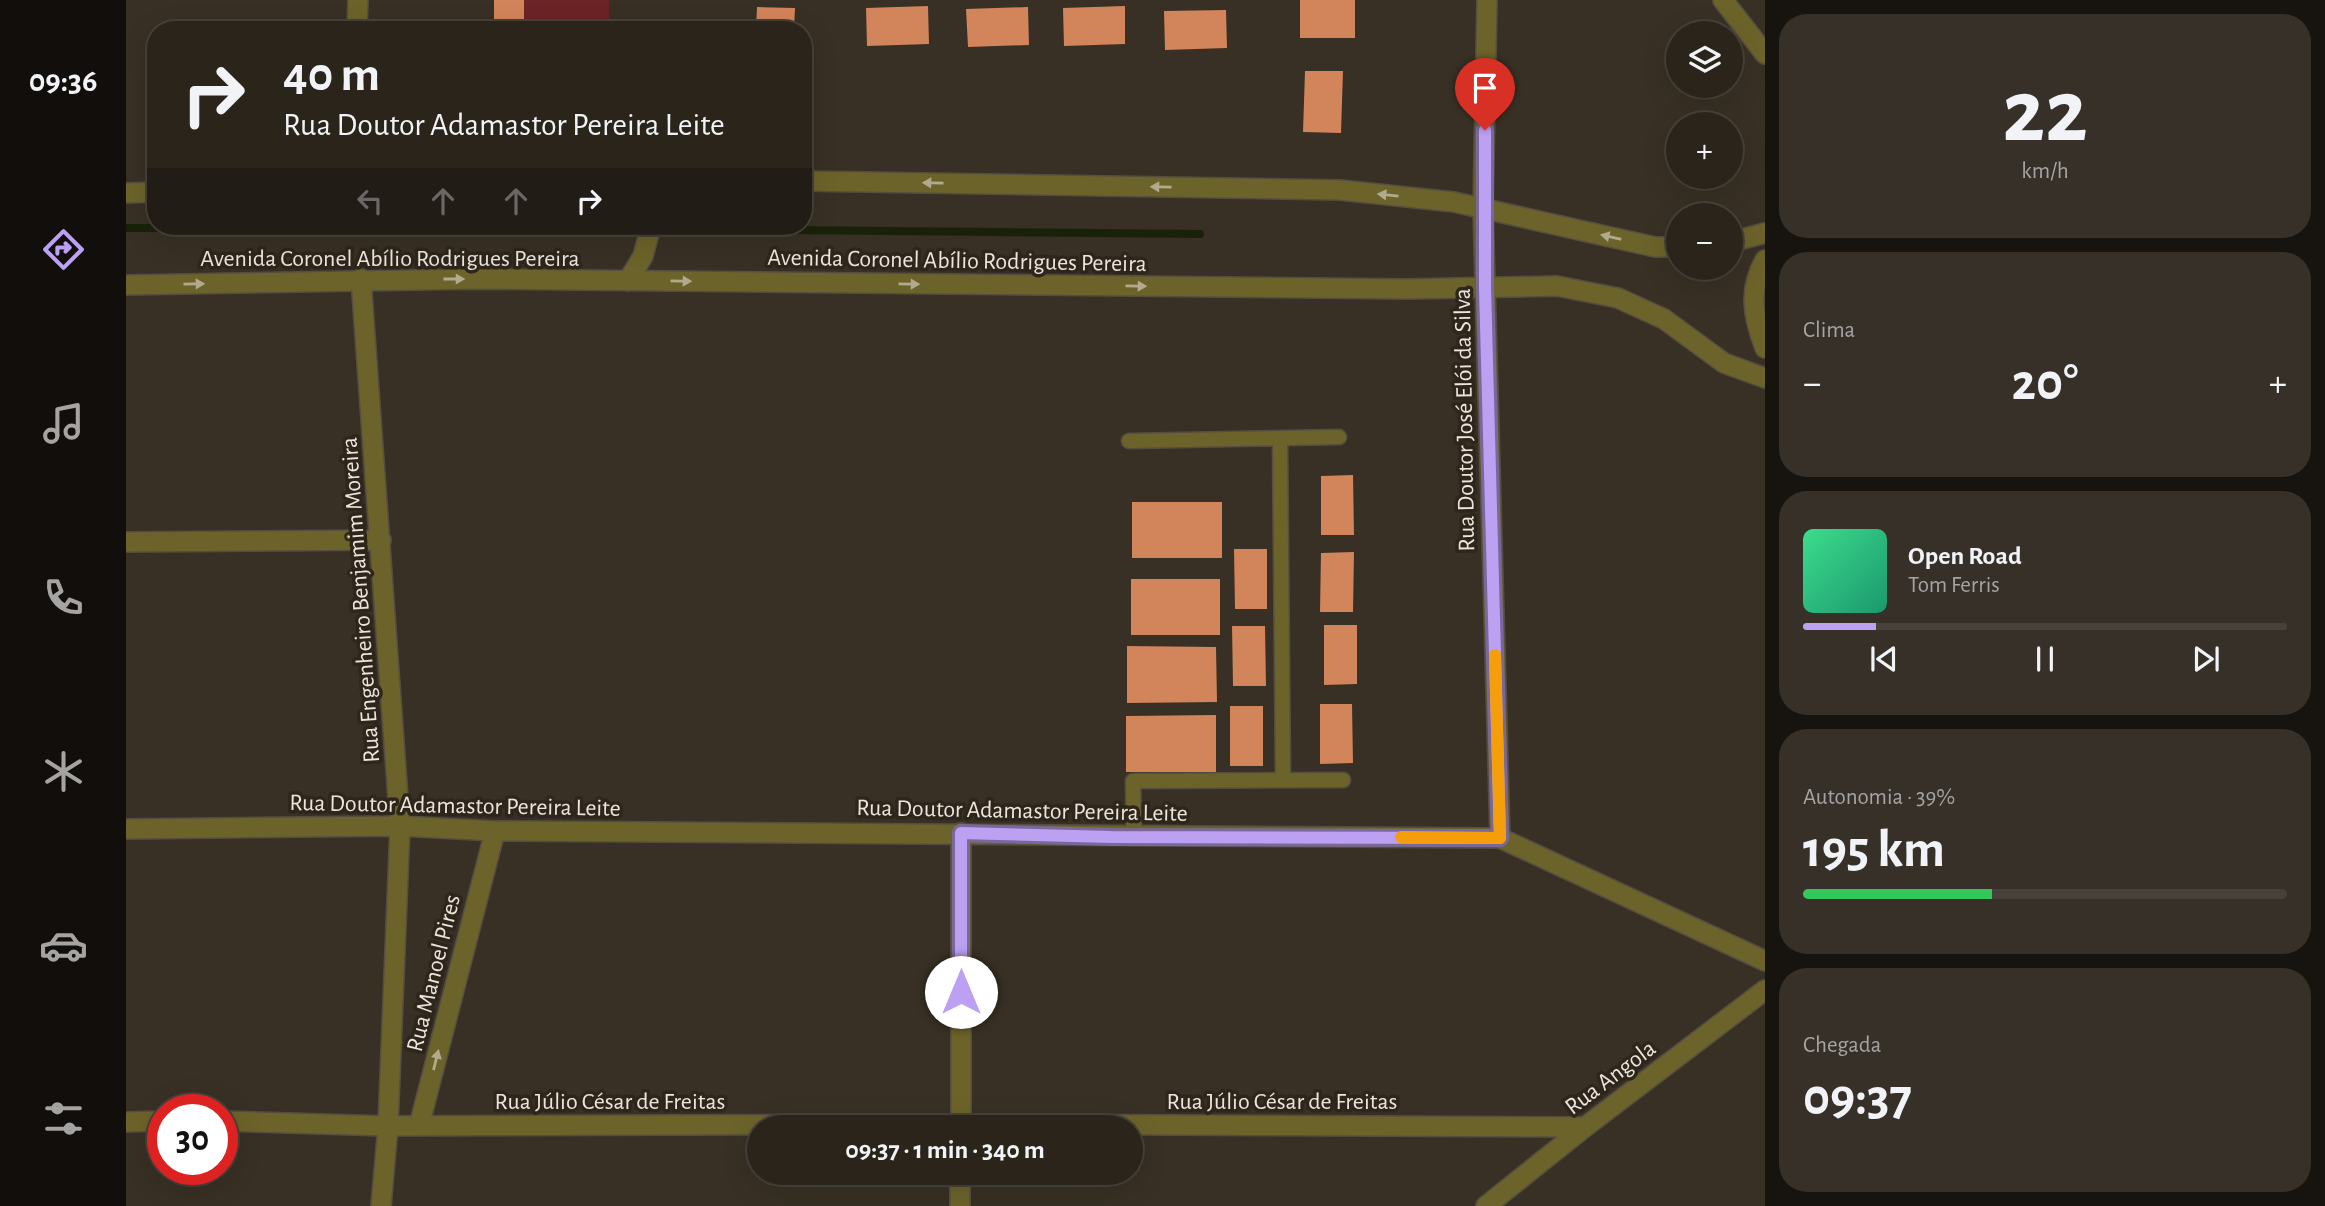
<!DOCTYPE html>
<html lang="pt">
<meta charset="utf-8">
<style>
:root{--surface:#2a241b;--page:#363028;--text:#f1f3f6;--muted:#a5a4a3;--line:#46413a;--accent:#bca0f2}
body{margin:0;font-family:"Alegreya Sans",sans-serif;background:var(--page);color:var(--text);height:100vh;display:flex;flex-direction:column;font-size:26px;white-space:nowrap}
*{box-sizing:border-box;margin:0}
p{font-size:23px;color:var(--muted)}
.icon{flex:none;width:38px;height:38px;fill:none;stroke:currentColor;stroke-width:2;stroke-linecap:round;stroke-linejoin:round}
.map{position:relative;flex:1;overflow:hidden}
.side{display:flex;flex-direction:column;gap:14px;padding:14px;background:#17140f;width:560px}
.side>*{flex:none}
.hud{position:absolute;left:21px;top:21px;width:665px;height:214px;border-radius:28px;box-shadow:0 7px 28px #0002,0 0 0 2px var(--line);background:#2a241b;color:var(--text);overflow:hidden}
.buttons{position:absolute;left:1540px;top:21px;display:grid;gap:14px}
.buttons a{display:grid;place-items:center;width:77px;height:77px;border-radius:50%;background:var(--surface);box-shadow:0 7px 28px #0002,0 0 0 2px var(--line);font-size:35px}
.speed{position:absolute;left:21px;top:1094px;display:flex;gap:14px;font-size:35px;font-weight:700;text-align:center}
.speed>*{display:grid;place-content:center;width:91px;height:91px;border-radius:50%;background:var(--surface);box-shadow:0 7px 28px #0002,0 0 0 2px var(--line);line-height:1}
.speed .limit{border:10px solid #d22;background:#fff;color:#111}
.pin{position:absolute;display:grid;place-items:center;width:60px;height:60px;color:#fff;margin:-72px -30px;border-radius:50% 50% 50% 0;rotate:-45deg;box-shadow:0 0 7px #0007}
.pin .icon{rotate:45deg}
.me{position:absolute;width:77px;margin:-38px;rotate:0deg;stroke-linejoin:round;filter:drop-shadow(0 0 5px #0008)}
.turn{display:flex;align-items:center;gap:24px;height:147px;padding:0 21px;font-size:32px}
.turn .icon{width:91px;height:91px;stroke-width:2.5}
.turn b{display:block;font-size:49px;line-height:60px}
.lanes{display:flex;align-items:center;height:66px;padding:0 21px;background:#0003;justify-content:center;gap:35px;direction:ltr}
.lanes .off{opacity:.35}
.big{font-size:52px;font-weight:600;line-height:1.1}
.side .widget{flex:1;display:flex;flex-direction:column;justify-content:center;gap:10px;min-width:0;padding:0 24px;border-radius:28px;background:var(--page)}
.side .dial{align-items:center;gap:0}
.dial b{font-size:91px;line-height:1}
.song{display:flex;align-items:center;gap:21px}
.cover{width:84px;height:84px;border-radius:10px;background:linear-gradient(135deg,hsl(150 70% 55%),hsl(160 70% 35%))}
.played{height:7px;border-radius:4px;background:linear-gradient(90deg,var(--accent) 15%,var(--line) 15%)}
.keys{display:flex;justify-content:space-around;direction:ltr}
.heat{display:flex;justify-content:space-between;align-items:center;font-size:38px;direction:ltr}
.charge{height:10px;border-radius:5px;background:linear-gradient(90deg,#34c759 39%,var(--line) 0)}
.trip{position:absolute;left:621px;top:1115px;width:396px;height:70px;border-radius:35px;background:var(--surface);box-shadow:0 7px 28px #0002,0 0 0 2px var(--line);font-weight:600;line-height:70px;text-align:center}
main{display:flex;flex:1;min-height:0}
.dock{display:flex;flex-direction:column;width:126px;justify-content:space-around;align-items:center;background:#110e0b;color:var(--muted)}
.dock .icon{width:49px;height:49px}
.dock .current{color:var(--accent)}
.dock b{font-size:32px;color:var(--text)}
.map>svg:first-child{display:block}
</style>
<main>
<nav class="dock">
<b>09:36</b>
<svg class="icon current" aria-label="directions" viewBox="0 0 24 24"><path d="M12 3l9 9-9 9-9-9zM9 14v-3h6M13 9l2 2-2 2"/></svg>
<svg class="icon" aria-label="music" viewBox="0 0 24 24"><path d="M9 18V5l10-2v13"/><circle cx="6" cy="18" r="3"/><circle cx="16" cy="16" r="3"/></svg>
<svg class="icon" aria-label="phone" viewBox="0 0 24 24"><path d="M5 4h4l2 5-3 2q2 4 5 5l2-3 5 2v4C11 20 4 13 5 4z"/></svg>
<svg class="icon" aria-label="climate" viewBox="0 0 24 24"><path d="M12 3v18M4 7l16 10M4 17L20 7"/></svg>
<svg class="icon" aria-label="car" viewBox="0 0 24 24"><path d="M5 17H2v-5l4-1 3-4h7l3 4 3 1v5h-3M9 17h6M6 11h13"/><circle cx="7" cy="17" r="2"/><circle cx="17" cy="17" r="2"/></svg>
<svg class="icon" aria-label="filters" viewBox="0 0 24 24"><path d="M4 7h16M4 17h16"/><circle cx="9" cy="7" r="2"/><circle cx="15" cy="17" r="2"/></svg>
</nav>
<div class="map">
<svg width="1639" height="1206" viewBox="0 0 1639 1206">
<rect width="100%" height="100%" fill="#383024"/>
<path fill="#6c2426" d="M398 0H483V30H398Z"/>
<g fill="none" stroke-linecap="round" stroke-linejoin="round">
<path stroke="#192209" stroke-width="8" d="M0 228 489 227
M561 229 1074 234"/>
</g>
<path fill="#d2845a" d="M368 0H398V30H368Z
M1174 0H1229V38H1174Z
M802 6 803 44 741 46 740 8Z
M999 6V44L938 46 937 8Z
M631 7 669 8 668 30H630Z
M902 7 903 45 842 47 840 9Z
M1100 10 1101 48 1039 50 1038 11Z
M1179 71H1217L1215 133 1177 132Z
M1227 475 1228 535H1195V476Z
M1006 502H1096V558H1006Z
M1108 549H1141V609H1109Z
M1228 552 1227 612H1194L1195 553Z
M1005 579H1094V635H1005Z
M1198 625H1231V684L1198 685Z
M1106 626H1139L1140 686H1107Z
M1001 646 1090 647 1091 702 1001 703Z
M1194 704H1226L1227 763 1194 764Z
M1104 706H1137V766H1104Z
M1090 715V772H1000V716Z"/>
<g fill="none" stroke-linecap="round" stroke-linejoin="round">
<defs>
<path id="service" d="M1154 439 1157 780
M1003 441 1213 437
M1008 836 1007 781 1217 780"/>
<path id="minor" d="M1361 0 1357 208 1374 838
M231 30 232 0
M235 279 274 826 262 1126 255 1206
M0 542 255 540
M0 829 274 826 369 831 1374 838 1639 961
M835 833V1127
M96 1121 262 1126 835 1124 1459 1127
M0 1122 37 1121
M293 1126 369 831
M834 1206V1172
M1360 1206 1459 1127 1639 990"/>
<path id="tertiary" d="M1597 0 1639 54
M677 181 1214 190 1328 202 1529 247H1552
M0 193 30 192
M1605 242 1639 233
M1639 260C1622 290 1627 317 1639 348
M502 281 517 256 525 226
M0 285 350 279 1282 289 1431 286 1492 298 1538 319 1598 363 1639 378"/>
</defs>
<use href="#service" stroke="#554d42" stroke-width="17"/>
<use href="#minor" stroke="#554d42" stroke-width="22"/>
<use href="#tertiary" stroke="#554d42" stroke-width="22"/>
<use href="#service" stroke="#6c632a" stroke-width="14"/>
<use href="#minor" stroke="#6c632a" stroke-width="19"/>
<use href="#tertiary" stroke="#6c632a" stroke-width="19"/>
</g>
<defs><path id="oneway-solid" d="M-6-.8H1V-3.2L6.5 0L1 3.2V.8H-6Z" transform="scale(1.75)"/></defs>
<g fill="#b2aa8d">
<use href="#oneway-solid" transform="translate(807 183) rotate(-179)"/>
<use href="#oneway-solid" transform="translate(1035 187) rotate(-179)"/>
<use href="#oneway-solid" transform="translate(1262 195) rotate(-174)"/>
<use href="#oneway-solid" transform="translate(1485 237) rotate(-167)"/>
<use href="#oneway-solid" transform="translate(328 279)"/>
<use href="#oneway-solid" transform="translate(555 281) rotate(1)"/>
<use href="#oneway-solid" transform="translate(68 284) rotate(-1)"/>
<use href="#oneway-solid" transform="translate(783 284) rotate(1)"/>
<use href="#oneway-solid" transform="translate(1010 286) rotate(1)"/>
<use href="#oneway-solid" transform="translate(310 1060) rotate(-76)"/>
</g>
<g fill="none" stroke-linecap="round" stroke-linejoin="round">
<defs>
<path id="route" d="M835 992V833L985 837 1374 838 1359 288V130"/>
</defs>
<use href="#route" stroke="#7a689d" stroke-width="18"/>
<use href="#route" stroke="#bca0f2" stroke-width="12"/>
<path stroke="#f59e0b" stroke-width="12" d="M1275 837 1374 838 1369 655"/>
</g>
<g text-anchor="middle" stroke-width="7" stroke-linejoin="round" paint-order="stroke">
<g font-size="24" fill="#ebe5de" stroke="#2e261b">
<text x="264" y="266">Avenida Coronel Abílio Rodrigues Pereira</text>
<text transform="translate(831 260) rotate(1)" y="8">Avenida Coronel Abílio Rodrigues Pereira</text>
<text transform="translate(1338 420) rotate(-91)" y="8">Rua Doutor José Elói da Silva</text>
<text transform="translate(234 600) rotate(-94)" y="8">Rua Engenheiro Benjamim Moreira</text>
<text transform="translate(329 805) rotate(1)" y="8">Rua Doutor Adamastor Pereira Leite</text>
<text transform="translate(896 810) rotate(1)" y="8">Rua Doutor Adamastor Pereira Leite</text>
<text transform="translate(307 973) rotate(-76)" y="8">Rua Manoel Pires</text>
<text transform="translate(1484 1077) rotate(-37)" y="8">Rua Angola</text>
<text x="484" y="1109">Rua Júlio César de Freitas</text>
<text x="1156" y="1109">Rua Júlio César de Freitas</text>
</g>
</g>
</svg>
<div class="buttons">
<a><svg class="icon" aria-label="layers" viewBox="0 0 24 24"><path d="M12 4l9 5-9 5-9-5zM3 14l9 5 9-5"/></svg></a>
<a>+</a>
<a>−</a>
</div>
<div class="speed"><div class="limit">30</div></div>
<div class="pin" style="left:1359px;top:130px;background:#d93025"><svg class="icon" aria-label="arrive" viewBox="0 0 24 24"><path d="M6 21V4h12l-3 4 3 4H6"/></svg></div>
<svg class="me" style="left:835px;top:992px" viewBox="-20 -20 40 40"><circle r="19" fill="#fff"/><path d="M0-13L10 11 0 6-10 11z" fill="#bca0f2"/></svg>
<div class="trip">09:37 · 1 min · 340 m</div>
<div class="hud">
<div class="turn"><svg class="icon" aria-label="right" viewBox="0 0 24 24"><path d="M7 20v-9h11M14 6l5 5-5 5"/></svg><div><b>40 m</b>Rua Doutor Adamastor Pereira Leite</div></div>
<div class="lanes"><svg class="icon off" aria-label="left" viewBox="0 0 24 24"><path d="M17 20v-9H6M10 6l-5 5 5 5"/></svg><svg class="icon off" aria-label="ahead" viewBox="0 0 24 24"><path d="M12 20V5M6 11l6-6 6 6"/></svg><svg class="icon off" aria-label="ahead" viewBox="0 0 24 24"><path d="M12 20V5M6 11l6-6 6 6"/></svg><svg class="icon" aria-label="right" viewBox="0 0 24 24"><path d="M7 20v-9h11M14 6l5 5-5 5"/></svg></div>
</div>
</div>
<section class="side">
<div class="widget dial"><b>22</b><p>km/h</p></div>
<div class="widget"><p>Clima</p>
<div class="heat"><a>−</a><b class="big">20°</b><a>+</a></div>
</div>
<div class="widget">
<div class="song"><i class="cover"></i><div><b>Open Road</b><p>Tom Ferris</p></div></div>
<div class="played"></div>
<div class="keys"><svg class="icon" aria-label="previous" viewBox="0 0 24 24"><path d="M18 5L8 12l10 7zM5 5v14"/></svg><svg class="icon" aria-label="pause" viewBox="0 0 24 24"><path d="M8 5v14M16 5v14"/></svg><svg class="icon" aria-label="next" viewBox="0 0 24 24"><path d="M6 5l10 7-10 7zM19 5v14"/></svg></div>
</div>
<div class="widget"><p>Autonomia · 39%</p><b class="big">195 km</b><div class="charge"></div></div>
<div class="widget"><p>Chegada</p><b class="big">09:37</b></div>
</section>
</main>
